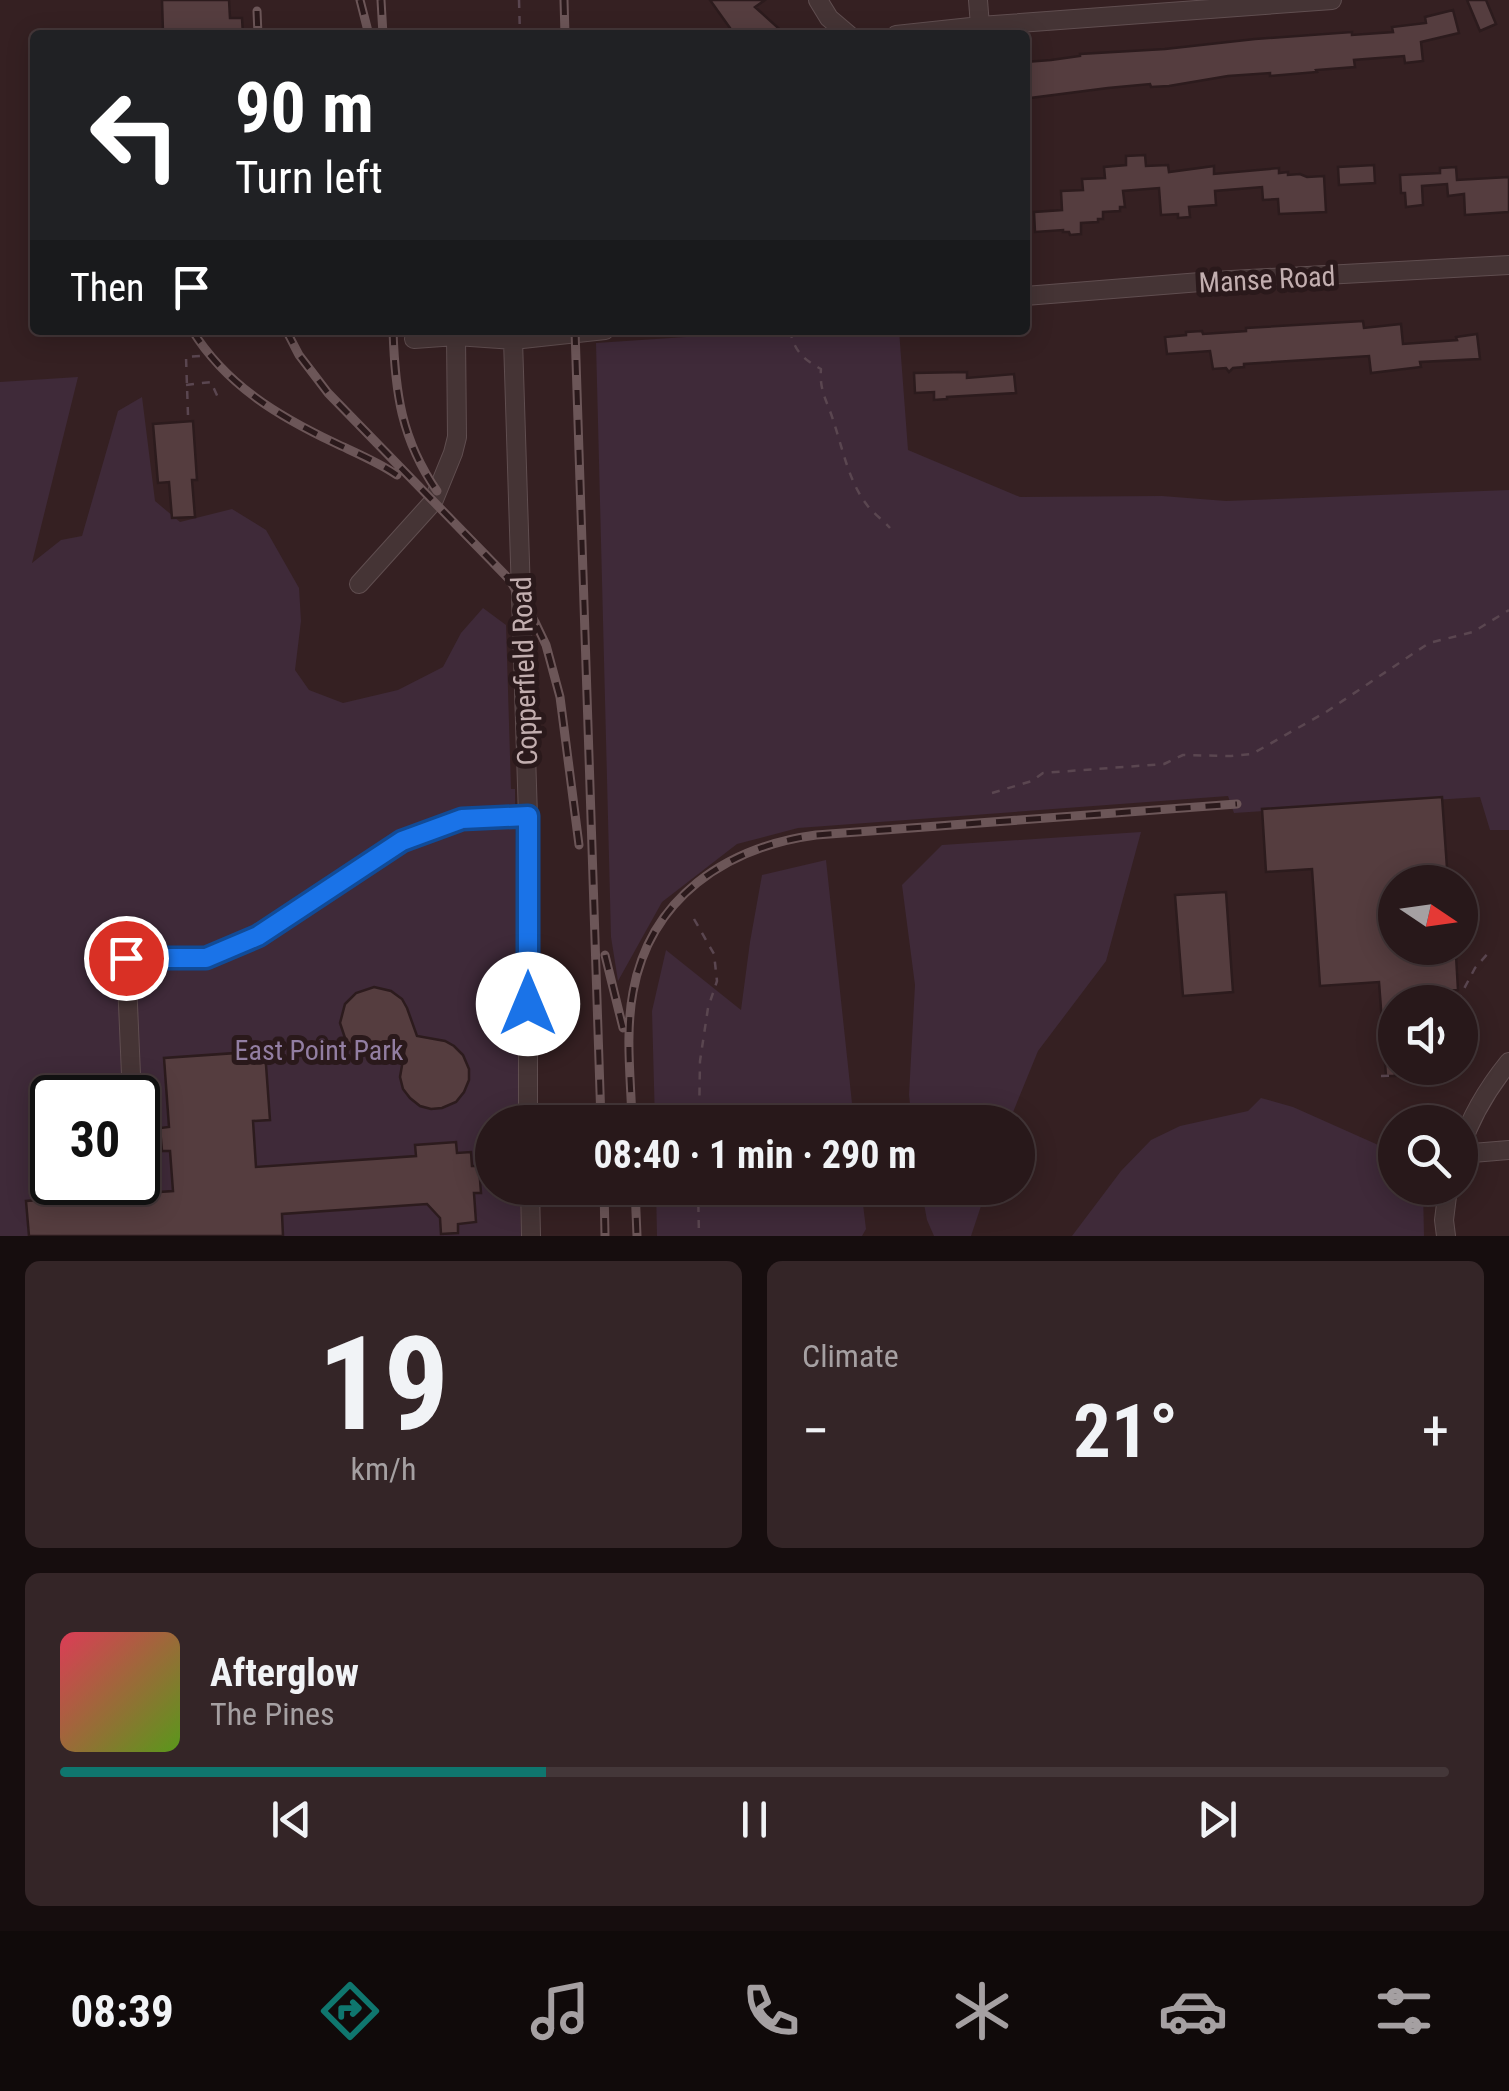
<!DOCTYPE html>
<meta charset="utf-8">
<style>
:root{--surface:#28181a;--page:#342527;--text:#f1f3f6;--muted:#a5a0a2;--line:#443739;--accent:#0f766e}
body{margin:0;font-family:"Roboto Condensed",sans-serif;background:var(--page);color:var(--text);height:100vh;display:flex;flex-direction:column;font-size:38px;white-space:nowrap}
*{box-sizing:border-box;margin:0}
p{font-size:32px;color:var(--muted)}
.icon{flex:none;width:55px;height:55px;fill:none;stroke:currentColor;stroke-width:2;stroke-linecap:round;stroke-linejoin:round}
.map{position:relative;height:1236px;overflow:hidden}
.sheet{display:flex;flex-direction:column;gap:25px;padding:25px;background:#160d0e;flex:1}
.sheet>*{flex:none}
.guide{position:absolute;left:30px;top:30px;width:1000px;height:305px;border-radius:10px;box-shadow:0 5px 25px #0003,0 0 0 2px var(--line);background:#202124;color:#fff;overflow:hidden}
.needle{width:65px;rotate:103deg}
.fabs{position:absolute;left:1378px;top:865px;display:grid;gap:20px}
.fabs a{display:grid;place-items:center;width:100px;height:100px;border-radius:50%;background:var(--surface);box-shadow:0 5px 25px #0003,0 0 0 2px var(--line);font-size:50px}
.speed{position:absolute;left:30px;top:1075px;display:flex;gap:20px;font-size:50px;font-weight:700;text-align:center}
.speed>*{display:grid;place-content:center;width:130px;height:130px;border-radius:50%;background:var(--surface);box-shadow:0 5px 25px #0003,0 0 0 2px var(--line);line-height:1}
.speed .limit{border:5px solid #111;border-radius:15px;background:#fff;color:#111}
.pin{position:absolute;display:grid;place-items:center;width:85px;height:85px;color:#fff;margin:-42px;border:5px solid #fff;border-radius:50%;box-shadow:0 2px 10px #0007}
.me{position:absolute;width:110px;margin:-55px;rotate:0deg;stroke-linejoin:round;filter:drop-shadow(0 0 8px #0008)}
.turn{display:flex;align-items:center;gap:35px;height:210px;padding:0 40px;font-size:45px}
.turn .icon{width:130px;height:130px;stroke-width:2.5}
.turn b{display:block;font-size:70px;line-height:85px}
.then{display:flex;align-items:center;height:95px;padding:0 40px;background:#0003;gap:20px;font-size:38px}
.big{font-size:75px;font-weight:700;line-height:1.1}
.sheet .tile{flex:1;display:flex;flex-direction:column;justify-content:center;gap:15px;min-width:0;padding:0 35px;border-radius:15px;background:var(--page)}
.sheet .dial{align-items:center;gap:0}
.dial b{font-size:130px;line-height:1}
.song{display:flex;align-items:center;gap:30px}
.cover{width:120px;height:120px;border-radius:15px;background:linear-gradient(135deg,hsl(350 70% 55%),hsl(90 70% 35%))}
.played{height:10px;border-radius:5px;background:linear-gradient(90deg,var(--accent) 35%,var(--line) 35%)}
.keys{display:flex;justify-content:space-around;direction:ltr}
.heat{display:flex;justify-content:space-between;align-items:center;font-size:55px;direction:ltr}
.sheet .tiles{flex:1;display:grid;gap:25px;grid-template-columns:1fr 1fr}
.tile:last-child{grid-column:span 2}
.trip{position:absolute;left:475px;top:1105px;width:560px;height:100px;border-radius:50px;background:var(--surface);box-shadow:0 5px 25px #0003,0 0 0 2px var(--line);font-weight:700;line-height:100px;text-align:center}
.tab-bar{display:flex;height:160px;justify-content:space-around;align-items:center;background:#100a0a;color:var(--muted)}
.tab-bar .icon{width:70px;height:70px}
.tab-bar .active{color:var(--accent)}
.tab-bar b{font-size:45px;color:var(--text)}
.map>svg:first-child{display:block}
</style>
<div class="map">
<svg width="1509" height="1236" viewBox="0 0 1509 1236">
<rect width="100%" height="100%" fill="#352022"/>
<path fill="#3f2a39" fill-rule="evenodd" d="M792 330H899L908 450 1020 497 1162 496 1226 501 1509 490V830H1490L1480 797 1234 813 1228 796 798 828 737 844 662 902 618 981 611 937 596 343Z
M78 377 32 563 61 540 82 536 118 411 142 397 155 501 180 522 232 509 266 530 299 588 301 621 295 670 309 690 343 703 398 690 443 667 461 633 483 608 506 625 511 789H515L519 1122H492V1188H520L521 1236H0V382ZM52 1098H138V1182H52Z
M1141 832 1106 961 1038 1051 1009 1122H912L909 1095 915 985 902 885 942 845Z
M826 860 854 1122H655L652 1011 666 950 741 1010 750 942 762 875Z
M1261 1098 1293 1107 1385 1148 1395 1155V1188H1422L1423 1190 1424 1236H1072L1121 1171 1151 1140 1180 1126 1248 1111Z
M656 1188H861L866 1229 862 1236H657Z
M921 1188H987L971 1236H934L927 1220Z"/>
<path fill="#553d3f" stroke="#2c1b1d" stroke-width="2.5" d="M162 0H229L230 18H242L243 35H211V31L163 32Z
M710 0H765L755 7 786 35H735Z
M1467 0H1486L1496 24 1480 31Z
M1453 10 1459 33 1421 42 1423 61 1405 63 1404 56 1354 60 1355 67 1316 70 1317 72 1270 76V73L1228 76 1169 86 1151 87 1150 84 1108 88 1030 98 1029 77 1025 78V62L1051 60 1080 56V54L1165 49 1255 39 1352 32V35L1393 32 1392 27 1426 23 1425 17Z
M1145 155 1146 166 1168 165 1169 172 1214 166V174L1279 168V173L1288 172V175L1300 174 1307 177 1324 176 1326 212 1279 214 1278 199 1263 200 1262 187 1215 191 1216 205 1189 207 1190 217 1178 218V214L1161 215 1159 188 1123 191 1125 207H1120V211L1103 212V219H1098V222L1081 223V234L1070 235 1069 232H1063V230L1035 232 1034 212 1062 210 1061 191 1083 190 1082 179 1105 178 1104 167 1126 165V156Z
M1374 165 1375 183 1339 185 1338 167Z
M1456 167 1457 180 1509 177V212L1465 215 1464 194 1448 196 1447 184 1422 186 1423 205 1406 207 1405 193H1401L1400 175 1440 173V168Z
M1363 321 1364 328 1401 324 1403 344 1457 340 1456 337 1477 334 1480 359 1420 362 1421 367 1371 373 1369 356 1244 364V367L1233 368 1229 372 1226 368 1213 369 1210 351 1167 354 1165 337 1186 335V332L1202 331 1203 334 1246 331V328Z
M967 372V378L1014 374 1016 393 947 397V399L934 400V392L915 393 914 373Z
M193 421 197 480H192L195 517 172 518 169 482 158 483 153 424Z
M1442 797 1448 882H1395V948H1453V955H1456L1458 990 1409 993V1002H1395V1076H1386L1379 982 1320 986 1312 869 1266 872 1262 809Z
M1226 892 1233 992 1183 996 1175 895Z
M374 987 391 991 402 999 407 1008 417 1036 445 1041 454 1046 463 1055 469 1069V1080L464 1092 456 1102 442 1108 431 1109 420 1106 410 1098 403 1089 400 1077 405 1048 384 1056 372 1057 357 1052 346 1041 340 1023 345 1004 356 993Z
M265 1051 270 1120 253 1121 256 1167 416 1156 415 1145 456 1142 457 1153 471 1152 472 1166H479L481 1193H474L476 1222 458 1224V1233L441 1234 440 1218 427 1204 282 1214 283 1236H29L26 1201 173 1191 170 1151H162L160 1128 169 1127 164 1058Z"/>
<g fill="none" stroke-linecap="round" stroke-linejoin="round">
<defs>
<path id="minor" d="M818 0 829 18 849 35
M978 0 980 26
M896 35 980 26 1332 0
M1025 296 1213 281 1509 265
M414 339 456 336
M513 340 528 817V1122
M359 584 433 502 453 453 457 437 456 336 513 340 605 330
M100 944 126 958
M132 1098 126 958H206L258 936 403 841 462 819 528 817
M1460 1149C1471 1116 1487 1089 1509 1062
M1460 1154 1509 1150
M530 1188 531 1236
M1446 1236 1444 1220 1448 1188"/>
</defs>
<use href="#minor" stroke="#604e50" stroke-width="20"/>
<path stroke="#5a4650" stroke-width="2.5" stroke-dasharray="8 8" stroke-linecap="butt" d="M519 0 520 35
M790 330C794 351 803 359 821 369 819 392 828 402 834 423 843 450 849 482 867 505 873 513 883 520 890 528
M186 385 211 382 220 402
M188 415 186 357 201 356
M992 793 1032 781 1043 773 1164 764 1183 755 1231 756 1252 754 1326 712 1429 643 1473 632 1509 610
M694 919 714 954 717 981 708 1008 700 1061 699 1122
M1415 997 1425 1002
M1457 1002 1475 968 1490 951
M1381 1076 1419 1075 1423 1068
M698 1188 699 1236"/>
<use href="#minor" stroke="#453435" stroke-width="18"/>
<defs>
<path id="rail" d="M360 0 369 35
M381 0 383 35
M564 0 565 35
M257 11 258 35
M192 330C226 385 278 416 335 443 356 453 378 462 397 475
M286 330 299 355 328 393 509 579 535 622 546 645 560 697 579 845
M393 330C395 392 401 439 437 491
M575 330 601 1122
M605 955 623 1028
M632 1122C631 1080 625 1035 633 992 650 898 726 847 816 835L1237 804
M604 1188 605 1236
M635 1188 637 1236"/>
</defs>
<use href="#rail" stroke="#6c5658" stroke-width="9"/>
<use href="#rail" stroke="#2a191b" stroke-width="5" stroke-dasharray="15" stroke-linecap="butt"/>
</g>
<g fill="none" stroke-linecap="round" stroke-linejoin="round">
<defs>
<path id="route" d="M126 958H206L258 936 402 841 462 819 528 816V1004"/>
</defs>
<use href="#route" stroke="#114b97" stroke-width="25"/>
<use href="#route" stroke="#1a73e8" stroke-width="18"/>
</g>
<g text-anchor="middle" stroke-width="10" stroke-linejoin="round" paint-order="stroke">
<g font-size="28" fill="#c2aeaf" stroke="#2a191b">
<text transform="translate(1267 279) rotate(-3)" y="10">Manse Road</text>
<text transform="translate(524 671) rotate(-92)" y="10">Copperfield Road</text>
</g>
<g font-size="28" fill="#927ea2" stroke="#2a191b">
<text x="319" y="1060">East Point Park</text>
</g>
</g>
</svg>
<div class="fabs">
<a><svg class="needle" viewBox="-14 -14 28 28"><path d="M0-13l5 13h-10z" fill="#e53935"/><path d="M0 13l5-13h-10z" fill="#a5a0a2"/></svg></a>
<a><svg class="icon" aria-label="sound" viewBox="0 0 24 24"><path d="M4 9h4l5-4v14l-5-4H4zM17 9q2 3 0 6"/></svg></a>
<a><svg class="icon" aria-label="search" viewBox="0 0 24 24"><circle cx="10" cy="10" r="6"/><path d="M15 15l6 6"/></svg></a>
</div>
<div class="speed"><div class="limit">30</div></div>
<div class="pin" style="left:126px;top:958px;background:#d93025"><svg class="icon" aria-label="arrive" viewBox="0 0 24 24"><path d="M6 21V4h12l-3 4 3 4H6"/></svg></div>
<svg class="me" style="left:528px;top:1004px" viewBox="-20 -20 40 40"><circle r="19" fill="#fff"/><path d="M0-13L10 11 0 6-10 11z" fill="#1a73e8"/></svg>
<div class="trip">08:40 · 1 min · 290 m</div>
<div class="guide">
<div class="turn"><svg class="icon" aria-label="left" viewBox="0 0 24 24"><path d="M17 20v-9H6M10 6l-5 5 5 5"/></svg><div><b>90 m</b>Turn left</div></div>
<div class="then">Then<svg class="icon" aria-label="arrive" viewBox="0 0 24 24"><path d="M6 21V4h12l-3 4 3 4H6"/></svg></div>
</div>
</div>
<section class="sheet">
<div class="tiles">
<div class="tile dial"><b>19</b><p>km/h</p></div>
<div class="tile"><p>Climate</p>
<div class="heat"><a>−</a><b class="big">21°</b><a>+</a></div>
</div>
<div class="tile">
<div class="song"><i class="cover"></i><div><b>Afterglow</b><p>The Pines</p></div></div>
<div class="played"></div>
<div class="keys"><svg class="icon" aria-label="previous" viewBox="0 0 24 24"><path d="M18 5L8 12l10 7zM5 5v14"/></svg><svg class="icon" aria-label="pause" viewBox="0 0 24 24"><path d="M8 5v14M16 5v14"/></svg><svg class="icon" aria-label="next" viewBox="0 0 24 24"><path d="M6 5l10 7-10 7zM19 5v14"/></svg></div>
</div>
</div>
</section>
<nav class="tab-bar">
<b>08:39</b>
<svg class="icon active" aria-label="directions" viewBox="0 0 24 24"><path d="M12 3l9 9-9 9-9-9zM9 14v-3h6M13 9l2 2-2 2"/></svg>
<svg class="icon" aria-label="music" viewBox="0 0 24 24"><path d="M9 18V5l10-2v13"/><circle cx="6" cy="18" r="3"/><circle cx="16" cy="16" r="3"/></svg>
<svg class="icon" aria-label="phone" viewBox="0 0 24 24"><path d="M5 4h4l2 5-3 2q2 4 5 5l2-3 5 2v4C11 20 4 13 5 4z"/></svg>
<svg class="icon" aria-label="climate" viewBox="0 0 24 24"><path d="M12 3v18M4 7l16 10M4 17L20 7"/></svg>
<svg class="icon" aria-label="car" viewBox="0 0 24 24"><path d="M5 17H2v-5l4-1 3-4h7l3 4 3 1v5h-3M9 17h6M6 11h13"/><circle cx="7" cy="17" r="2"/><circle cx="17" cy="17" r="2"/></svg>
<svg class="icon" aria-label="filters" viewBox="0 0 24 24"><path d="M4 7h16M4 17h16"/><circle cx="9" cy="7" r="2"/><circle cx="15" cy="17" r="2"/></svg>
</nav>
